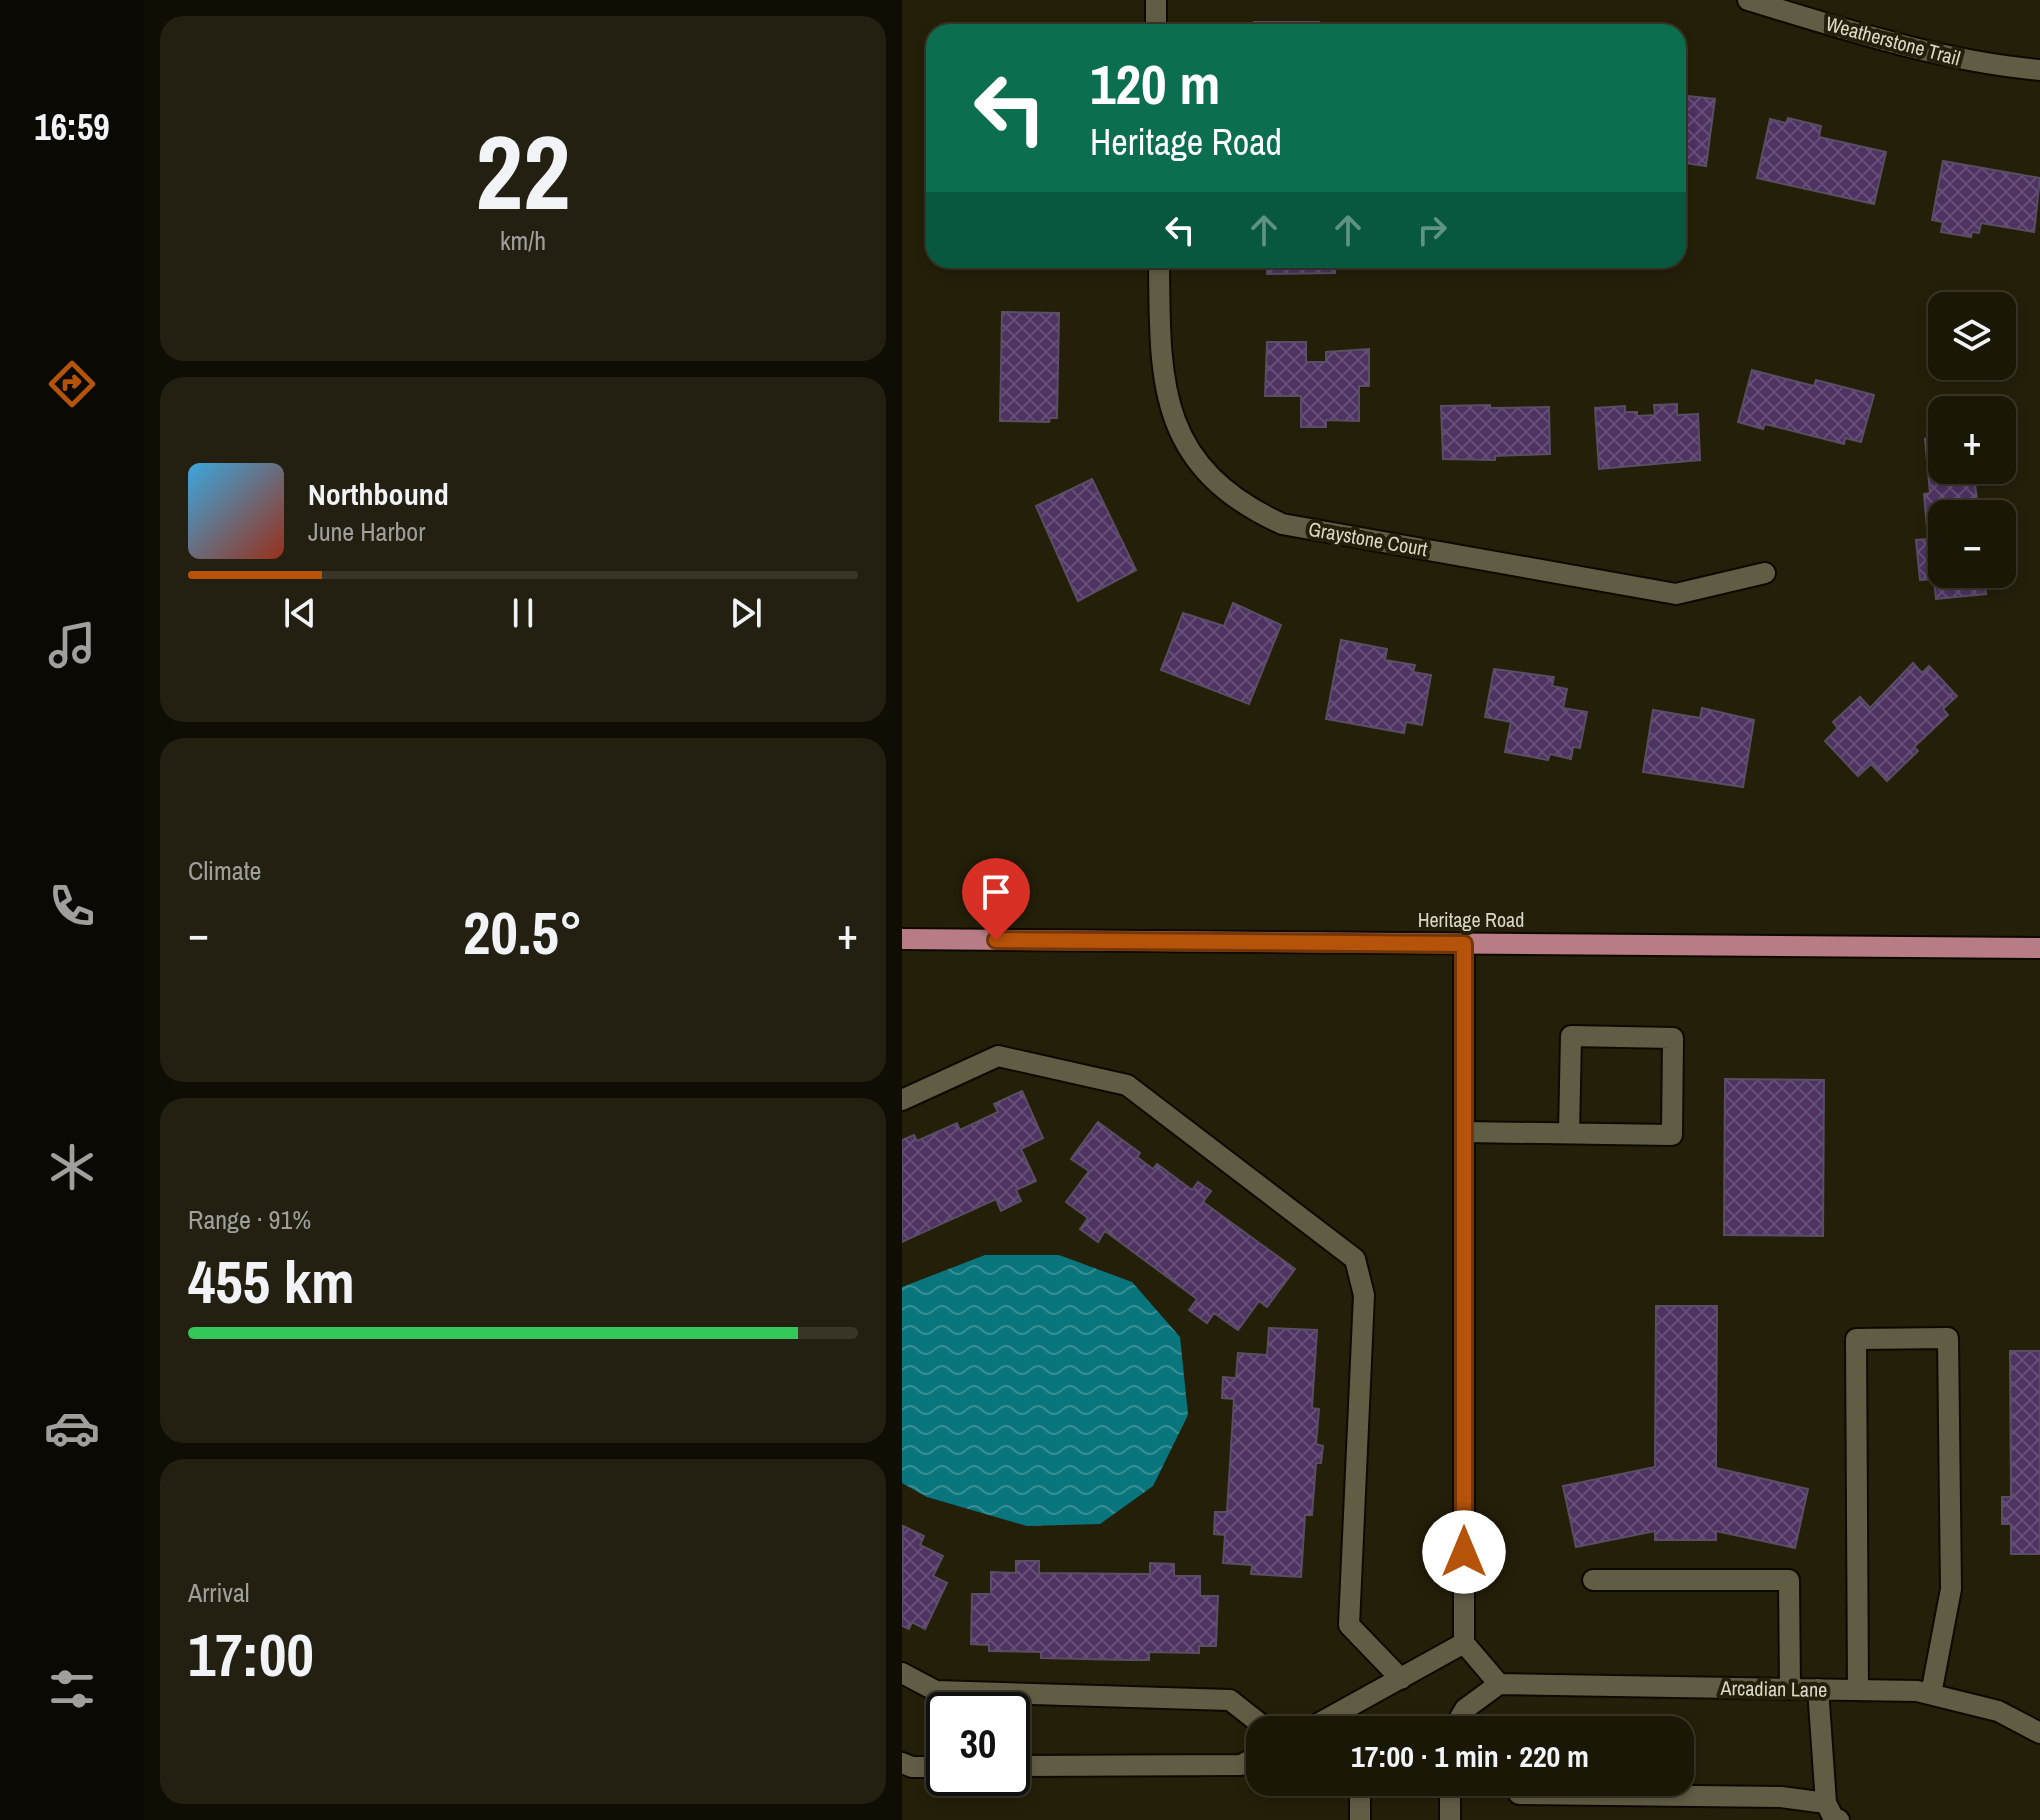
<!DOCTYPE html>
<meta charset="utf-8">
<style>
:root{--surface:#1b1707;--page:#242011;--text:#f1f3f6;--muted:#a09f9b;--line:#393628;--accent:#b45309}
body{margin:0;font-family:"Archivo Narrow",sans-serif;background:var(--page);color:var(--text);height:100vh;display:flex;flex-direction:column;font-size:30px;white-space:nowrap}
*{box-sizing:border-box;margin:0}
p{font-size:26px;color:var(--muted)}
.icon{flex:none;width:44px;height:44px;fill:none;stroke:currentColor;stroke-width:2;stroke-linecap:round;stroke-linejoin:round}
.map{position:relative;flex:1;overflow:hidden}
.drawer{display:flex;flex-direction:column;gap:16px;padding:16px;background:#0f0d04;width:758px}
.drawer>*{flex:none}
.hud{position:absolute;left:24px;top:24px;width:760px;height:244px;border-radius:24px;box-shadow:0 4px 12px #0003,0 0 0 2px var(--line);background:#0b6e4f;color:#fff;overflow:hidden}
.tools{position:absolute;left:1026px;top:292px;display:grid;gap:16px}
.tools a{display:grid;place-items:center;width:88px;height:88px;border-radius:16px;background:var(--surface);box-shadow:0 4px 12px #0003,0 0 0 2px var(--line);font-size:40px}
.speed{position:absolute;left:24px;top:1692px;display:flex;gap:16px;font-size:40px;font-weight:700;text-align:center}
.speed>*{display:grid;place-content:center;width:104px;height:104px;border-radius:50%;background:var(--surface);box-shadow:0 4px 12px #0003,0 0 0 2px var(--line);line-height:1}
.speed .limit{border:4px solid #111;border-radius:12px;background:#fff;color:#111}
.pin{position:absolute;display:grid;place-items:center;width:68px;height:68px;color:#fff;margin:-82px -34px;border-radius:50% 50% 50% 0;rotate:-45deg;box-shadow:0 0 8px #0007}
.pin .icon{rotate:45deg}
.me{position:absolute;width:88px;margin:-44px;rotate:0deg;stroke-linejoin:round;filter:drop-shadow(0 0 6px #0008)}
.turn{display:flex;align-items:center;gap:28px;height:168px;padding:0 32px;font-size:36px}
.turn .icon{width:104px;height:104px;stroke-width:2.5}
.turn b{display:block;font-size:56px;line-height:68px}
.lanes{display:flex;align-items:center;height:76px;padding:0 32px;background:#0003;justify-content:center;gap:40px;direction:ltr}
.lanes .off{opacity:.35}
.big{font-size:60px;font-weight:700;line-height:1.1}
.drawer .tile{flex:1;display:flex;flex-direction:column;justify-content:center;gap:12px;min-width:0;padding:0 28px;border-radius:24px;background:var(--page)}
.drawer .dial{align-items:center;gap:0}
.dial b{font-size:104px;line-height:1}
.song{display:flex;align-items:center;gap:24px}
.cover{width:96px;height:96px;border-radius:12px;background:linear-gradient(135deg,hsl(200 70% 55%),hsl(10 70% 35%))}
.played{height:8px;border-radius:4px;background:linear-gradient(90deg,var(--accent) 20%,var(--line) 20%)}
.keys{display:flex;justify-content:space-around;direction:ltr}
.heat{display:flex;justify-content:space-between;align-items:center;font-size:44px;direction:ltr}
.charge{height:12px;border-radius:6px;background:linear-gradient(90deg,#34c759 91%,var(--line) 0)}
.trip{position:absolute;left:344px;top:1716px;width:448px;height:80px;border-radius:24px;background:var(--surface);box-shadow:0 4px 12px #0003,0 0 0 2px var(--line);font-weight:700;line-height:80px;text-align:center}
main{display:flex;flex:1;min-height:0}
.tabs{display:flex;flex-direction:column;width:144px;justify-content:space-around;align-items:center;background:#0b0903;color:var(--muted)}
.tabs .icon{width:56px;height:56px}
.tabs .on{color:var(--accent)}
.tabs b{font-size:36px;color:var(--text)}
.map>svg:first-child{display:block}
</style>
<main>
<nav class="tabs">
<b>16:59</b>
<svg class="icon on" aria-label="directions" viewBox="0 0 24 24"><path d="M12 3l9 9-9 9-9-9zM9 14v-3h6M13 9l2 2-2 2"/></svg>
<svg class="icon" aria-label="music" viewBox="0 0 24 24"><path d="M9 18V5l10-2v13"/><circle cx="6" cy="18" r="3"/><circle cx="16" cy="16" r="3"/></svg>
<svg class="icon" aria-label="phone" viewBox="0 0 24 24"><path d="M5 4h4l2 5-3 2q2 4 5 5l2-3 5 2v4C11 20 4 13 5 4z"/></svg>
<svg class="icon" aria-label="climate" viewBox="0 0 24 24"><path d="M12 3v18M4 7l16 10M4 17L20 7"/></svg>
<svg class="icon" aria-label="car" viewBox="0 0 24 24"><path d="M5 17H2v-5l4-1 3-4h7l3 4 3 1v5h-3M9 17h6M6 11h13"/><circle cx="7" cy="17" r="2"/><circle cx="17" cy="17" r="2"/></svg>
<svg class="icon" aria-label="filters" viewBox="0 0 24 24"><path d="M4 7h16M4 17h16"/><circle cx="9" cy="7" r="2"/><circle cx="15" cy="17" r="2"/></svg>
</nav>
<section class="drawer">
<div class="tile dial"><b>22</b><p>km/h</p></div>
<div class="tile">
<div class="song"><i class="cover"></i><div><b>Northbound</b><p>June Harbor</p></div></div>
<div class="played"></div>
<div class="keys"><svg class="icon" aria-label="previous" viewBox="0 0 24 24"><path d="M18 5L8 12l10 7zM5 5v14"/></svg><svg class="icon" aria-label="pause" viewBox="0 0 24 24"><path d="M8 5v14M16 5v14"/></svg><svg class="icon" aria-label="next" viewBox="0 0 24 24"><path d="M6 5l10 7-10 7zM19 5v14"/></svg></div>
</div>
<div class="tile"><p>Climate</p>
<div class="heat"><a>−</a><b class="big">20.5°</b><a>+</a></div>
</div>
<div class="tile"><p>Range · 91%</p><b class="big">455 km</b><div class="charge"></div></div>
<div class="tile"><p>Arrival</p><b class="big">17:00</b></div>
</section>
<div class="map">
<svg width="1138" height="1820" viewBox="0 0 1138 1820">
<defs>
<pattern id="water-waves" width="16" height="10" patternUnits="userSpaceOnUse" patternTransform="scale(2)"><rect width="16" height="10" fill="#09757d"/><path d="M0 5q4-4 8 0t8 0" fill="none" stroke="#388e94"/></pattern>
<pattern id="building-cross-hatch" width="8" height="8" patternUnits="userSpaceOnUse" patternTransform="scale(2)"><rect width="8" height="8" fill="#4d3262"/><path d="M0 0l8 8M0 8l8-8" fill="none" stroke="#664f77"/></pattern>
</defs>
<rect width="100%" height="100%" fill="#241f09"/>
<path fill="url(#water-waves)" d="M83 1255H157L230 1282 278 1337 286 1415 251 1486 198 1524 125 1526 25 1497 0 1483V1287Z"/>
<path fill="url(#building-cross-hatch)" stroke="#594e63" stroke-width="2" d="M352 22H417V32H352Z
M776 95 813 99 804 166 776 162Z
M886 118 919 126 917 137 984 152 972 204 855 178 868 119 884 123Z
M1041 161 1138 178 1132 232 1079 223 1077 233 1070 232 1069 237 1039 232 1041 222 1030 220Z
M102 260H150V269H103Z
M365 260H433V273L365 274Z
M100 312 157 313 155 418H148L147 422 98 421Z
M365 342H404V362H424V352L467 349V386H457V421L424 420V427H399V396H363Z
M850 370 912 386 914 380 972 395 959 442 943 438 942 444 863 424 861 429 836 422Z
M775 404V415L796 414 798 460 697 469 693 408 723 406V412H735V416L753 415 752 405Z
M588 405V408L647 407 648 454 593 456V460L541 459 539 406Z
M1040 437V470H1071L1077 514H1040V574H1082L1084 594 1034 599 1032 579 1018 580 1014 540 1026 539 1022 494 1028 493 1023 439Z
M190 479 234 570 176 601 134 506Z
M331 603 379 625 347 704 259 670 281 613 322 626Z
M439 640 485 649 483 660 513 665 511 672 529 675 520 725 504 722 502 733 424 719Z
M1011 663 1020 673 1027 666 1055 696 1041 709 1046 715 1012 747 1016 751 985 781 969 764 956 776 923 741 936 728 931 722 958 697 968 708Z
M592 669 652 677 650 686 665 689 661 708 685 712 678 748 671 747 669 759 648 754 646 760 603 752 609 722 583 717Z
M800 708 852 720 841 787 741 772 751 710 798 718Z
M823 1079 922 1080 921 1236 822 1235Z
M120 1091 141 1138 119 1149 134 1181 114 1190 119 1201 99 1211 94 1199 0 1242V1140L12 1135 15 1141 55 1123 58 1130 96 1112 92 1104Z
M196 1122 238 1153 235 1157 251 1169 255 1164 290 1190 296 1182 303 1187 309 1191 301 1202 393 1269 365 1307 357 1301 336 1330 312 1313 305 1323 287 1310 295 1299 203 1231 196 1242 178 1229 186 1218 164 1202 187 1171 169 1159Z
M754 1306H815L814 1468 906 1489 893 1548 814 1531V1540H753V1531L674 1547 661 1486 753 1467Z
M367 1328 415 1330 410 1408 417 1409 414 1444 421 1446 419 1463H414L410 1515H403L399 1577 349 1574 350 1565 321 1563 323 1535 312 1534 313 1512H325L332 1399 320 1398 321 1377 334 1378 336 1353 365 1355Z
M1108 1351H1138V1554H1109V1524H1100V1497H1109Z
M1 1526 22 1536 18 1545 41 1556 31 1576 45 1583 23 1629 10 1622 7 1629 0 1626Z
M114 1561H137V1573L248 1574V1563L272 1564V1576H298V1596H316L314 1646H297V1653L247 1652V1660H227L139 1658V1652L87 1651V1645L69 1644 70 1594H89V1572L114 1573Z"/>
<g fill="none" stroke-linecap="round" stroke-linejoin="round">
<defs>
<path id="minor" d="M254 0V32
M846 0C942 29 1038 61 1138 70
M257 260C258 382 254 466 380 524L774 594 863 573
M562 944V1643L597 1684
M0 1100 96 1056 225 1085 453 1259 462 1295 447 1625 499 1679
M562 1132 770 1135 771 1038 669 1036 667 1133
M691 1580H887L888 1689
M0 1673 34 1691 328 1700 366 1730
M597 1684 1015 1691 1096 1711 1138 1733
M916 1689 924 1803 931 1817 937 1820
M956 1690 954 1339 1046 1338 1049 1589 1029 1694
M440 1711 445 1730
M405 1730 562 1643
M551 1730 563 1709 597 1684
M0 1763 10 1767H42
M110 1766 339 1765 358 1755
M548 1782V1820
M617 1794 879 1797 924 1803
M458 1820V1782"/>
<path id="major" d="M0 939 1138 948"/>
</defs>
<use href="#minor" stroke="#0d0900" stroke-width="24"/>
<use href="#major" stroke="#0d0900" stroke-width="24"/>
<use href="#minor" stroke="#615d45" stroke-width="20"/>
<use href="#major" stroke="#b87d84" stroke-width="20"/>
</g>
<g fill="none" stroke-linecap="round" stroke-linejoin="round">
<defs>
<path id="route" d="M94 940 562 944V1552"/>
</defs>
<use href="#route" stroke="#753606" stroke-width="20"/>
<use href="#route" stroke="#b45309" stroke-width="14"/>
</g>
<g text-anchor="middle" stroke-width="8" stroke-linejoin="round" paint-order="stroke">
<g font-size="20" fill="#dad8ca" stroke="#241f09">
<text transform="translate(991 41) rotate(15)" y="7">Weatherstone Trail</text>
<text transform="translate(466 539) rotate(10)" y="7">Graystone Court</text>
<text x="569" y="927">Heritage Road</text>
<text transform="translate(872 1689) rotate(1)" y="7">Arcadian Lane</text>
</g>
</g>
</svg>
<div class="tools">
<a><svg class="icon" aria-label="layers" viewBox="0 0 24 24"><path d="M12 4l9 5-9 5-9-5zM3 14l9 5 9-5"/></svg></a>
<a>+</a>
<a>−</a>
</div>
<div class="speed"><div class="limit">30</div></div>
<div class="pin" style="left:94px;top:940px;background:#d93025"><svg class="icon" aria-label="arrive" viewBox="0 0 24 24"><path d="M6 21V4h12l-3 4 3 4H6"/></svg></div>
<svg class="me" style="left:562px;top:1552px" viewBox="-20 -20 40 40"><circle r="19" fill="#fff"/><path d="M0-13L10 11 0 6-10 11z" fill="#b45309"/></svg>
<div class="trip">17:00 · 1 min · 220 m</div>
<div class="hud">
<div class="turn"><svg class="icon" aria-label="left" viewBox="0 0 24 24"><path d="M17 20v-9H6M10 6l-5 5 5 5"/></svg><div><b>120 m</b>Heritage Road</div></div>
<div class="lanes"><svg class="icon" aria-label="left" viewBox="0 0 24 24"><path d="M17 20v-9H6M10 6l-5 5 5 5"/></svg><svg class="icon off" aria-label="ahead" viewBox="0 0 24 24"><path d="M12 20V5M6 11l6-6 6 6"/></svg><svg class="icon off" aria-label="ahead" viewBox="0 0 24 24"><path d="M12 20V5M6 11l6-6 6 6"/></svg><svg class="icon off" aria-label="right" viewBox="0 0 24 24"><path d="M7 20v-9h11M14 6l5 5-5 5"/></svg></div>
</div>
</div>
</main>
